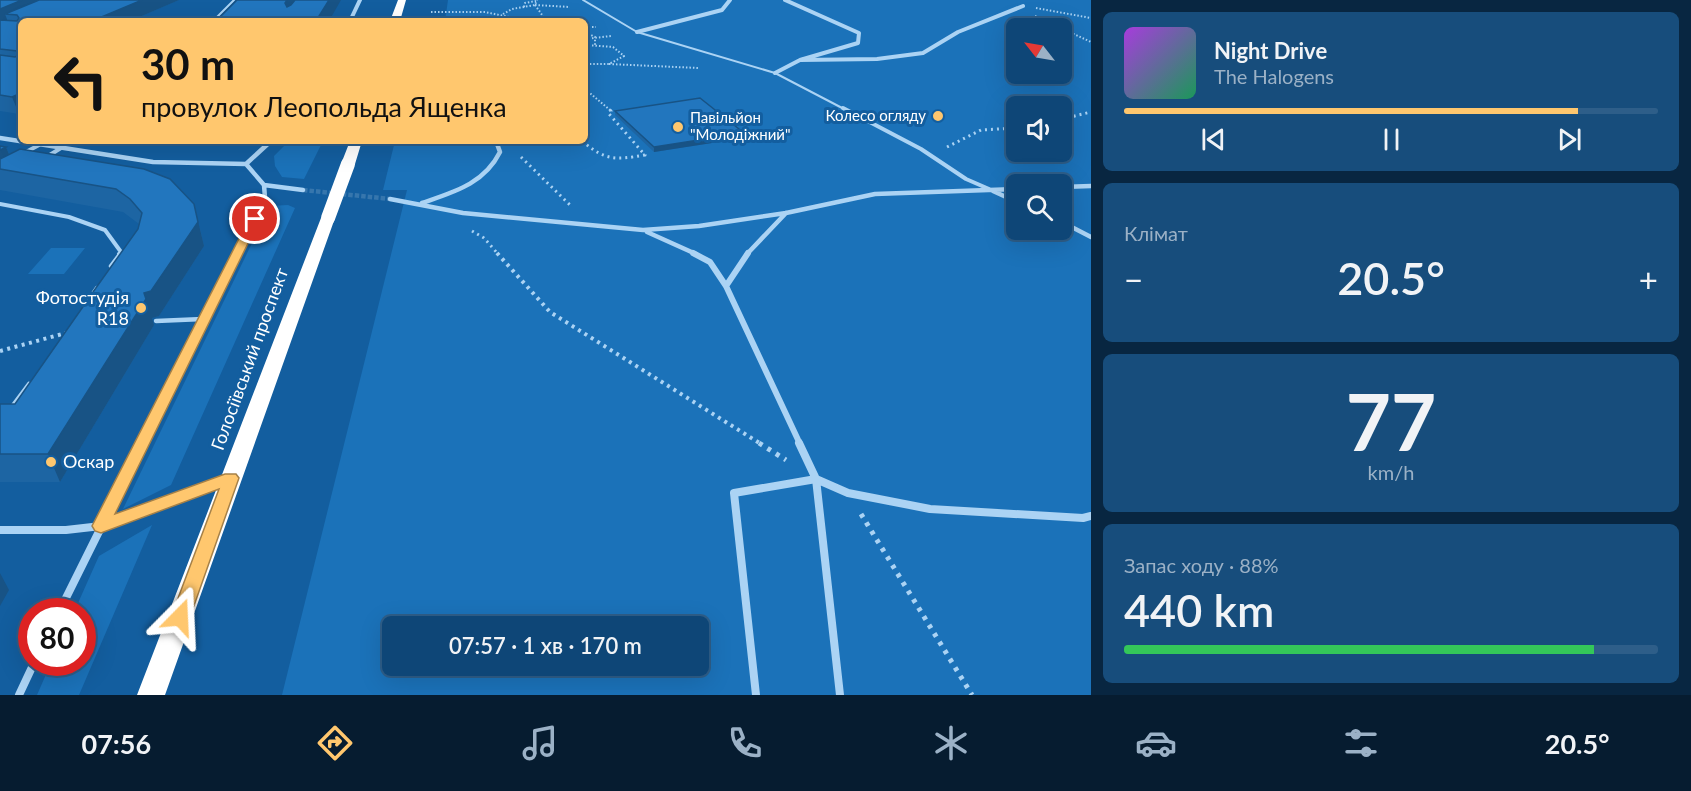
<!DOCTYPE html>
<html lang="uk">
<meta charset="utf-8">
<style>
:root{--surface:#0e4677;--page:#174d7c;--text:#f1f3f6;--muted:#9bb1c6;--line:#2e5e89;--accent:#ffc76e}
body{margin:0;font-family:Lato,sans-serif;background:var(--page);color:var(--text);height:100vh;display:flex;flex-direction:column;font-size:22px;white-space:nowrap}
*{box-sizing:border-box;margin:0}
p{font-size:20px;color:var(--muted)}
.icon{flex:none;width:33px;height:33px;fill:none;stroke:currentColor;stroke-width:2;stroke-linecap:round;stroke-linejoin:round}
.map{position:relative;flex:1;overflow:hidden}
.side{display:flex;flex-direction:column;gap:12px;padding:12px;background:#082641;width:600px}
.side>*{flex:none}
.top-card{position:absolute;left:18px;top:18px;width:570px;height:126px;border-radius:9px;box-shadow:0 6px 24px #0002,0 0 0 2px var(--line);background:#ffc76e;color:#111;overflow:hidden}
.needle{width:39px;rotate:301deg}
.buttons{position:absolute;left:1006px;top:18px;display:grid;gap:12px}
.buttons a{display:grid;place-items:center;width:66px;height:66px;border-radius:9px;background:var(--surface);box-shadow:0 6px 24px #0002,0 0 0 2px var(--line);font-size:30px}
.speed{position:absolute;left:18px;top:598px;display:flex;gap:12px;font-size:30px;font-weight:700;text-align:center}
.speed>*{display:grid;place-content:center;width:78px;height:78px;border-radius:50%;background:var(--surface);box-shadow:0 6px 24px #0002,0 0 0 2px var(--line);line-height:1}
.speed .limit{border:9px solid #d22;background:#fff;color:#111}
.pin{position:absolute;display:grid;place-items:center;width:51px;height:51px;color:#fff;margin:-26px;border:3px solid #fff;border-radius:50%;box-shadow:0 2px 6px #0007}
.me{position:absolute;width:66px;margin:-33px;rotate:21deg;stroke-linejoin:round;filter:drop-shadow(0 0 4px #0008)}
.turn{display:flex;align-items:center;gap:21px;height:126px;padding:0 24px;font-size:27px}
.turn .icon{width:78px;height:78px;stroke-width:2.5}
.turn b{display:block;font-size:42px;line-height:51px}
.big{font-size:45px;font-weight:600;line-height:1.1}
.side .widget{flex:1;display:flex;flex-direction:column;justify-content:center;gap:9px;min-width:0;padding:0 21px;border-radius:9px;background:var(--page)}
.side .dial{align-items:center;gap:0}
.dial b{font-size:78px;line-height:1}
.song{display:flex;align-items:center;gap:18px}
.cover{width:72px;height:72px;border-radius:9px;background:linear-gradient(135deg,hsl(280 70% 55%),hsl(150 70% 35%))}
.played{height:6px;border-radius:3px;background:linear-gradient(90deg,var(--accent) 85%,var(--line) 85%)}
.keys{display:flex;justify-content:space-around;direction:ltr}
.heat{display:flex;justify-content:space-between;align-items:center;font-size:33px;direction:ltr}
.charge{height:9px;border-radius:4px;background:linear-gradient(90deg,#34c759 88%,var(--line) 0)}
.trip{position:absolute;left:382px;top:616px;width:327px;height:60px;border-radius:9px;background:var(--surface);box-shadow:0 6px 24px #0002,0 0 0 2px var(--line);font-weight:600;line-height:60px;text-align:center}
.tabs{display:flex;height:96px;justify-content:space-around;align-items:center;background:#061c30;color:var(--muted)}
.tabs .icon{width:42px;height:42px}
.tabs .active{color:var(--accent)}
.tabs b{font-size:27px;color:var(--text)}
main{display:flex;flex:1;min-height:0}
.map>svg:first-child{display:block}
</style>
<main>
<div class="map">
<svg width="1091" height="695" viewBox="0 0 1091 695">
<rect width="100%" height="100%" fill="#135e9f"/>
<path fill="#1b72b9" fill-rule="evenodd" d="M448 0H1091V695H282L407 190H383L395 141H585V21H445ZM1017 28H1062V74H1017ZM1017 106H1062V152H1017ZM1017 184H1062V230H1017ZM393 627H699V666H393Z
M289 141H323L304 179 282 177 275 166 274 156Z
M288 205 295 208 171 485 123 509 270 206Z
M51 248H85L64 274H28Z
M152 525 79 695H37L51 663H82V612H74L99 556Z"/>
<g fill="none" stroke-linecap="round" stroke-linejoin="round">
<path stroke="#3676ad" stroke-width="4.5" stroke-dasharray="4.5 2" stroke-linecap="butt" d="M303 190 390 199"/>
<path stroke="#abd3f4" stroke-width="2" stroke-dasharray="1.5 2" stroke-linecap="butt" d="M535 5 570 7
M535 5 545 19
M524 7 525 3 536 1
M1036 8 1091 18
M431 12H485L528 21
M503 14 512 9 535 5 537 0
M1035 16 1091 42
M535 21H561
M585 27H596
M585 32 595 37V45
M585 39 611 36
M585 45 613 47 624 56 609 64H585
M609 64 698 68
M585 89 610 110"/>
<path stroke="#abd3f4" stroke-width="3" stroke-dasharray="2 4" stroke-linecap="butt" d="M1062 119 1091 112
M582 141C606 161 615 160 645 155L609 114 611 111 608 108
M947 147 981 130 1017 128
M521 157 571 206
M472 231 484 238 498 254"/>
<path stroke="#abd3f4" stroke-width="4" stroke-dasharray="3 4.5" stroke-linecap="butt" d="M497 253 550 312 761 444
M0 351 66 333"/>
<path stroke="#abd3f4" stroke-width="5" stroke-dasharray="4 6" stroke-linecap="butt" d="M759 443 786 460
M861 514 972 695"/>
<path stroke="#abd3f4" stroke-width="2" d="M583 0 637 32 775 73 846 110
M213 21 234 0"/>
<path stroke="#abd3f4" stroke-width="4" d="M843 108 921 149 966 179 989 189
M26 152 39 145
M48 156 61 148
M0 204 69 217 105 230 121 252 119 254"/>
<path stroke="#abd3f4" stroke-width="4.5" d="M111 266 121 253
M86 304 97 288
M156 321 203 319
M11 408 29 384"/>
<path stroke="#abd3f4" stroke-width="4" d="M350 21 360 0
M637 32 722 10 730 0
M800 60 877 59 923 53 958 32 1023 6
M775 73 800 60 858 43 859 33 785 0"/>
<path stroke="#abd3f4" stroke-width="4.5" d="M0 138 153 162 246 164
M264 185 303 190
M1062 187 1091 186
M993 191 1017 202
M390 199 463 213 643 230 699 226 786 213 875 194 1017 189
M422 203C454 192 484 184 500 152L496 141
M1062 222 1091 237
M647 232 696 254
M237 254 265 198 264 185 246 164 271 141
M747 254 786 213"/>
<path stroke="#abd3f4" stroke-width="6" d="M693 253 710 262 726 286 800 444
M726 286 748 253
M142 444 238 253"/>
<path stroke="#abd3f4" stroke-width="8" d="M799 443 816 479 840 695
M0 530H66L101 526 225 481
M59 612 143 443
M19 695 34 663
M756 695 734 493 816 479 848 493 930 509 1083 518 1091 516"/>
<path fill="#fff" fill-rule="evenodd" d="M398 0H406L400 21H390Z
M350 141H362L355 164 348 168 341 164Z
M328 214 335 218 165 695H137L321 218Z"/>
<path stroke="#fff" stroke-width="14" d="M328 218 348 164"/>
</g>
<path fill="#1d65a3" d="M0 0H179L130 21H21V113L19 114 0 111Z
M615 111 744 133V138L654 152 615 115Z
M0 146 6 147 9 154 144 169 200 228 204 246 159 316 152 318 154 325 60 482H0V404H15L94 299 138 229 139 224 123 212 0 190Z"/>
<path fill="#185385" d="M22 0H60L17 15 5 14 8 22 0 25V9Z
M142 0H179L130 21H92Z
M287 0H301L288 20 285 3Z
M329 0H341L329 21H316Z
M21 93V113L19 114 12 97Z
M744 133V138L654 152V147Z
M6 147 15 169H0V150Z
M194 204 204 246 159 316 152 318 154 325 60 482 48 454 144 293Z
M0 573 9 590 0 606Z"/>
<path fill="#2276be" stroke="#185385" stroke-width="1.5" d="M0 0H22L0 9Z
M39 0H142L92 21H21V93L12 97 0 95V55L15 57 19 55 17 51 0 49V20L17 21 19 18 17 15 5 14Z
M237 0H287L285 3 287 7 291 5 295 0H329L316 21H216Z
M700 98 744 133 654 147 615 111Z
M0 146 6 147 0 150Z
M20 149 144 169 170 179 194 204 198 222 151 291 144 293 146 299 48 454H0V404H15L87 301 94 299 93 292 138 229 142 213 130 199 116 189 0 169V159Z"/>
<path fill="#ffc76e" stroke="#a68148" stroke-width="1.5" d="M255 215 260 219 115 514 225 474H236L239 478 190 617 187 623 180 625 174 623 171 617 219 489 101 533 95 531 92 526 249 219Z"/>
<g fill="#ffc76e" stroke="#135e9f" stroke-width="2">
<circle cx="938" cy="116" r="6"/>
<circle cx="678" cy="127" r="6"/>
<circle cx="141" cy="308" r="6"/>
<circle cx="51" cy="462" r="6"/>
</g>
<g text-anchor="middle" stroke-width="6" stroke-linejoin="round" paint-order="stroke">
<g font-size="15" fill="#fff" stroke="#135e9f" text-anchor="end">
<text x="926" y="121">Колесо огляду</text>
<text x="690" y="123" text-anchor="start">Павільйон<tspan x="690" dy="17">"Молодіжний"</tspan></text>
</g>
<g font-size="18" fill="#fff" stroke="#135e9f" text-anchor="end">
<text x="129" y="304">Фотостудія<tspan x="129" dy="21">R18</tspan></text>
<text x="63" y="468" text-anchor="start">Оскар</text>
</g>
<g font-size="18" fill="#fff" stroke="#135e9f">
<text transform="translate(250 359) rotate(-70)" y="6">Голосіївський проспект</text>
</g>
</g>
</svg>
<div class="buttons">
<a><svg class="needle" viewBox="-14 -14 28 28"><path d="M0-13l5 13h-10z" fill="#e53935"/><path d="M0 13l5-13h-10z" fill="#9bb1c6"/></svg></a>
<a><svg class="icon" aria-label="sound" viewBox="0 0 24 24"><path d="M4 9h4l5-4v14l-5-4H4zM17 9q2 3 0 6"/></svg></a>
<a><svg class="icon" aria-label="search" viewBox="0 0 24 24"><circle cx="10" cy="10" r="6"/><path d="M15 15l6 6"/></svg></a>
</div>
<div class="speed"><div class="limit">80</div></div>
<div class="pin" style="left:255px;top:219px;background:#d93025"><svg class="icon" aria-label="arrive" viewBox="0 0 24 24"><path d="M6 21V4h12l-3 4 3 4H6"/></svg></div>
<svg class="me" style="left:180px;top:617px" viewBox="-20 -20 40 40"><path d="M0-17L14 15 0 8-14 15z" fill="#ffc76e" stroke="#fff" stroke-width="4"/></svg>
<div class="trip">07:57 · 1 хв · 170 m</div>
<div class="top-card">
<div class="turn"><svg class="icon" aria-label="left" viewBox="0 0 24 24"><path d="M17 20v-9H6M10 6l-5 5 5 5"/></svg><div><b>30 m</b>провулок Леопольда Ященка</div></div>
</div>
</div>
<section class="side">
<div class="widget">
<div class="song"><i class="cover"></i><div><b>Night Drive</b><p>The Halogens</p></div></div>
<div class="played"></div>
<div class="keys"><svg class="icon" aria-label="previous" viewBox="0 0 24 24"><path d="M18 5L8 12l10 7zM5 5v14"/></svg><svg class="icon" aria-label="pause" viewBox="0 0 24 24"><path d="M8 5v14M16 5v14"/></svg><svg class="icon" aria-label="next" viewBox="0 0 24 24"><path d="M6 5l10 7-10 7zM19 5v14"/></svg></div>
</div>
<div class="widget"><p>Клімат</p>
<div class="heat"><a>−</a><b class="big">20.5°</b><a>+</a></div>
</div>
<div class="widget dial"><b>77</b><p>km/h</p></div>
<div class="widget"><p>Запас ходу · 88%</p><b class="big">440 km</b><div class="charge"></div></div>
</section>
</main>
<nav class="tabs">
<b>07:56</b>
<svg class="icon active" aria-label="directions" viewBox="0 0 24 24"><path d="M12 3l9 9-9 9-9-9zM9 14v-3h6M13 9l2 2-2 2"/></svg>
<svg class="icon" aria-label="music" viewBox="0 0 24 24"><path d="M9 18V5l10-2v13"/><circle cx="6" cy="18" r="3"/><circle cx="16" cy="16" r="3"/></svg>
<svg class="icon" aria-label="phone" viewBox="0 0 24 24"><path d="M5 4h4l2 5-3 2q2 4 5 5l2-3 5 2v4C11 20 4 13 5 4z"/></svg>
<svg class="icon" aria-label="climate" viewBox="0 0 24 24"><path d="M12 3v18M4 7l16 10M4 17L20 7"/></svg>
<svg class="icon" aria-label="car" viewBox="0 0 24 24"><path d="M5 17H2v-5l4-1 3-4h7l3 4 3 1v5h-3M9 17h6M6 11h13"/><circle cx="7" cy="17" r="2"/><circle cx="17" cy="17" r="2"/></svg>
<svg class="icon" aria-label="filters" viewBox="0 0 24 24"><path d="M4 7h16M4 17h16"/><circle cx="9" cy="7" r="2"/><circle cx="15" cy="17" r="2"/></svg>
<b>20.5°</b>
</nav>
